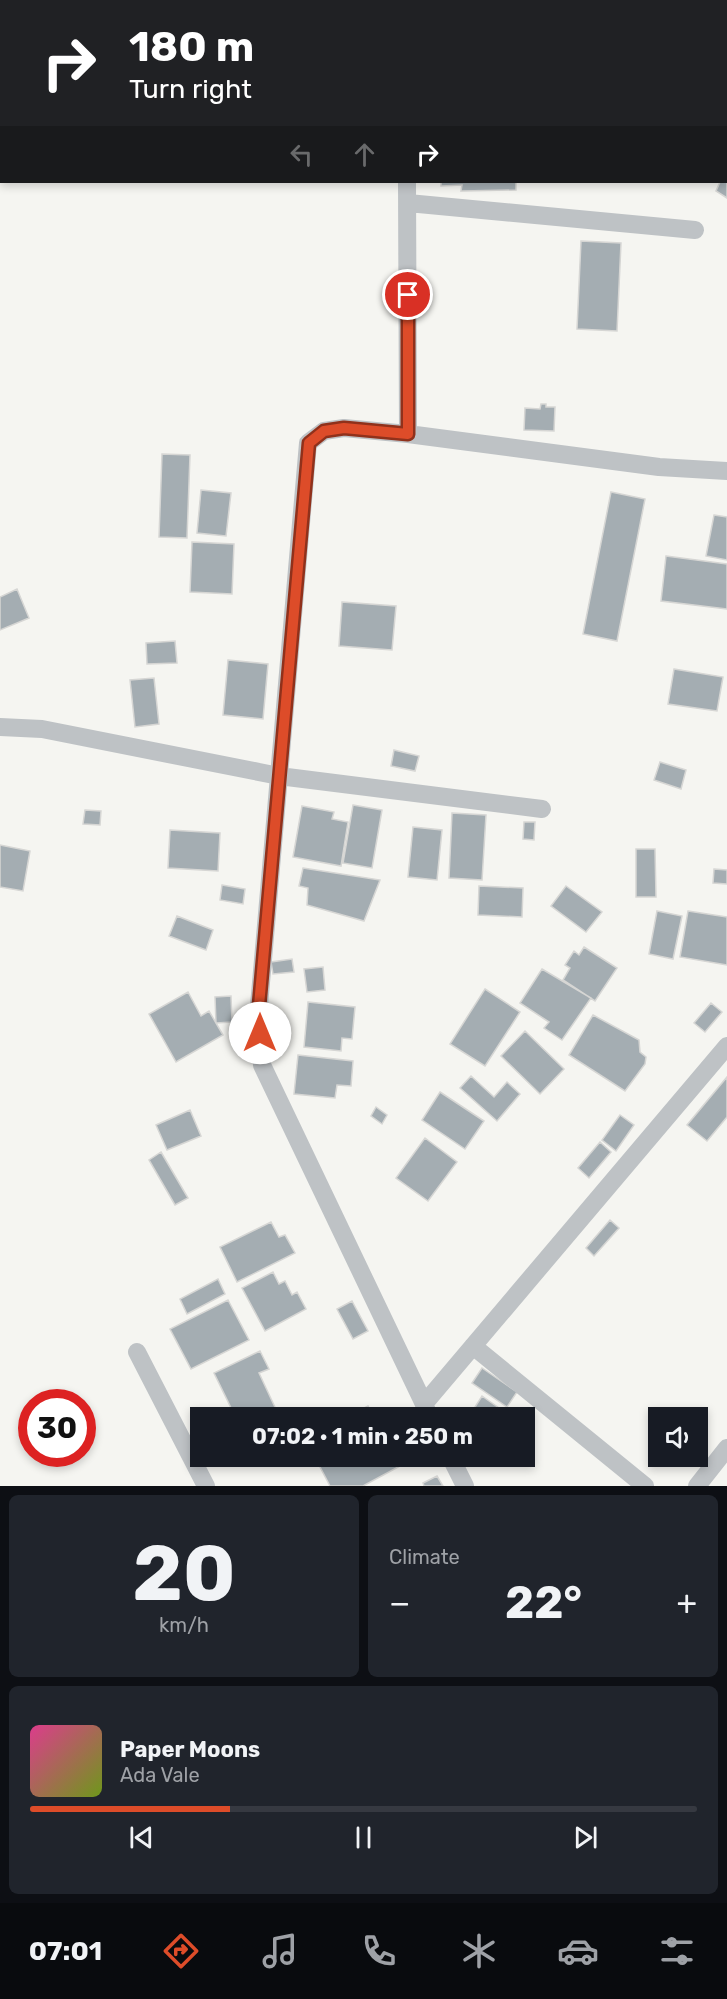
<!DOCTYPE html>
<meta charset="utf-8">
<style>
:root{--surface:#171b24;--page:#20242c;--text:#f1f3f6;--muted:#9ea1a6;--line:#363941;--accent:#dd4c29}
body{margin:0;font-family:Rubik,sans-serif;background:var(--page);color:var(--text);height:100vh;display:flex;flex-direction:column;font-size:22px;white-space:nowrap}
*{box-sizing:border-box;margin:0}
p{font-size:20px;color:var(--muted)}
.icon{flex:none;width:33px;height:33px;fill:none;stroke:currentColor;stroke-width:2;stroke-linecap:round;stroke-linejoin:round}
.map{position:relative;height:1486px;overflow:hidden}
.side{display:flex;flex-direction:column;gap:9px;padding:9px;background:#0d0f14;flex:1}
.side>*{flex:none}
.hud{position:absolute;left:0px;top:0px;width:728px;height:183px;box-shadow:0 3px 9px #0003;background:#202124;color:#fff;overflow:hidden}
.buttons{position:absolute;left:648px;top:1407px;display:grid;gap:12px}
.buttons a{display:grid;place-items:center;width:60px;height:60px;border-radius:0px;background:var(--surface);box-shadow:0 3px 9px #0003;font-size:30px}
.speed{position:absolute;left:18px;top:1389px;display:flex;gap:12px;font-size:30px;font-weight:700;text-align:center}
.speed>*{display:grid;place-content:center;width:78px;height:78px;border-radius:50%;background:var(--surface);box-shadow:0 3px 9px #0003;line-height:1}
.speed .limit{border:9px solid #d22;background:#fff;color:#111}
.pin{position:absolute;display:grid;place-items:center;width:51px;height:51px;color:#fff;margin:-26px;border:3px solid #fff;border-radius:50%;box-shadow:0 2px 6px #0007}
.me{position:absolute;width:66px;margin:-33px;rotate:0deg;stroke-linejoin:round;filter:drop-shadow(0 0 4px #0008)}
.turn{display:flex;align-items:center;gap:21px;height:126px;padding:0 30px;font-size:27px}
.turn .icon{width:78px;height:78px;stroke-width:2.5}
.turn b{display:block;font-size:42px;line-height:51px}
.lanes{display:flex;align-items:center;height:57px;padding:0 30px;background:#0003;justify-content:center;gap:30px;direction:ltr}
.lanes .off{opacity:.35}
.big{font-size:45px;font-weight:700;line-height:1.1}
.side .widget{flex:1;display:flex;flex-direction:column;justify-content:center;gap:9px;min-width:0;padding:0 21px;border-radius:9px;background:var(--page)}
.side .dial{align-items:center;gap:0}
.dial b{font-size:78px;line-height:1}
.song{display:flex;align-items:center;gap:18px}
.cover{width:72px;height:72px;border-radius:9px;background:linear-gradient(135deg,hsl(330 70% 55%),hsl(80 70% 35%))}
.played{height:6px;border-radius:3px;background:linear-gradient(90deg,var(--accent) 30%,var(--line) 30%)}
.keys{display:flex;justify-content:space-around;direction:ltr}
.heat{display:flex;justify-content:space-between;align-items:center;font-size:33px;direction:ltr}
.side .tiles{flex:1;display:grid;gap:9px;grid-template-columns:1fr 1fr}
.widget:last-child{grid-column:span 2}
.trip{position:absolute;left:190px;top:1407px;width:345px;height:60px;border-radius:0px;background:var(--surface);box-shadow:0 3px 9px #0003;font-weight:700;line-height:60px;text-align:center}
.menu{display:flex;height:96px;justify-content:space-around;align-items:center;background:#090b0e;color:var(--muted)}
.menu .icon{width:42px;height:42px}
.menu .current{color:var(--accent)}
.menu b{font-size:27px;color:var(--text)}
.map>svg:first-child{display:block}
</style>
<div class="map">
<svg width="727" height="1486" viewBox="0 0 727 1486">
<rect width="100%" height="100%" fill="#f5f5f1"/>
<path fill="#a4adb2" stroke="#d6d6d4" stroke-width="1.5" d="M20 0H122L118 2H20Z
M169 0H237L233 2H169Z
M727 166V198L716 191 720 182H726Z
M441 182H516V190L461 191 462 185 441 186Z
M581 241 621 243 617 331 577 329Z
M541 404H546V407H555L554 431 524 430 525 408 540 409Z
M162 454 190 455 187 538 159 537Z
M201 490 231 493 226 536 197 533Z
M611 492 645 499 617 641 583 634Z
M714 515 727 517V560L706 556Z
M192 542 234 544 232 594 190 592Z
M666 556 727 564V609L661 601Z
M17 589 29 618 0 630V597Z
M342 602 396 606 392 650 339 646Z
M175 641 177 663 147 664 146 643Z
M228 660 268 664 263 719 223 715Z
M674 669 723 677 717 711 668 704Z
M154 678 159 724 135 727 130 680Z
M394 750 419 756 415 771 391 766Z
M660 762 686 770 681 789 654 780Z
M353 805 382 810 372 868 343 863Z
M302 806 334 812 332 819 348 822 341 866 293 857Z
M85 810 101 811 100 825 83 824Z
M452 813 486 815 482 880 449 878Z
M524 822H535L534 840 523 839Z
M413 827 442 830 437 880 408 877Z
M170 830 220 833 218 871 168 868Z
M0 845 30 851 23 891 0 887Z
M636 849H655L656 897H636Z
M303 868 380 880 364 921 307 905 308 888 299 886Z
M714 869 727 870V884L713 883Z
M222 885 245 889 243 904 220 900Z
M479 886 523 888 522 917 478 915Z
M566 886 602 912 586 932 551 906Z
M657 911 682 916 673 959 649 954Z
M688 911 727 917V965L680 957Z
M177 916 213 930 206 950 169 936Z
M584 947 617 968 595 1001 563 980 570 968 565 965 574 951 579 955Z
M292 959 294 972 273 974 271 962Z
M323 967 325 990 307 992 304 969Z
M542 969 591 998 562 1040 544 1028 549 1022 520 1003Z
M485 989 520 1012 485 1066 450 1044Z
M188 992 201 1016 209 1011 223 1035 176 1062 149 1014Z
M231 996 232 1022 216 1023 215 997Z
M308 1002 355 1007 352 1039 342 1038 341 1051 304 1047Z
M711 1003 722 1012 705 1032 694 1023Z
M593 1015 639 1040 640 1052 646 1057 645 1064 625 1091 569 1055Z
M525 1031 564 1069 540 1094 501 1056Z
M298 1055 353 1061 351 1086 337 1085 335 1098 294 1094Z
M471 1076 494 1097 507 1082 520 1094 497 1121 460 1088Z
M727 1077V1117L707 1141 687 1125Z
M440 1092 484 1121 465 1149 422 1120Z
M376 1107 387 1115 382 1124 371 1116Z
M190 1110 201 1136 167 1150 156 1125Z
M620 1115 634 1125 616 1151 602 1140Z
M425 1138 457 1162 428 1201 396 1178Z
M600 1142 611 1152 589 1178 578 1168Z
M161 1152 188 1198 175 1205 149 1160Z
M610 1220 619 1228 594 1256 586 1248Z
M271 1222 279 1237 285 1235 295 1253 237 1282 220 1247Z
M273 1272 279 1284 285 1281 292 1295 297 1292 306 1309 265 1331 242 1288Z
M218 1279 225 1294 187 1314 180 1299Z
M228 1300 249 1340 191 1369 170 1329Z
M352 1301 368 1331 353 1339 337 1309Z
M260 1351 269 1369 259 1373 280 1418H236L214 1373Z
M482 1368 517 1392 507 1407 472 1383Z
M482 1396 506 1413 503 1418H468Z
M368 1406 374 1418H348V1416Z
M334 1456H397L402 1465 363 1486H330L319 1465Z
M437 1476 443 1486H424L423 1483Z"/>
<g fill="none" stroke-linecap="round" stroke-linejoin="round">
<path stroke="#bec2c5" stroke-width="18" d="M385 0 386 2
M604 2 609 0
M407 182 408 434
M408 203 695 230
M0 727 42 729 279 776 542 809
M473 1346 645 1486
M137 1352 206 1486
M424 1404 262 1065 258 1017 308 443 324 431 344 428 408 434 659 467 727 471
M430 1418 424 1404 727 1046
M450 1456 465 1486
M697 1486 727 1448"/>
</g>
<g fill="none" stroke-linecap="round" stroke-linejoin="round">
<defs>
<path id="route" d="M260 1033 258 1017 309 443 324 431 344 428 408 434V295"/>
</defs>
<use href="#route" stroke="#90311b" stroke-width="15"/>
<use href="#route" stroke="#dd4c29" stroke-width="10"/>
</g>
</svg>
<div class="buttons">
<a><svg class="icon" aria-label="sound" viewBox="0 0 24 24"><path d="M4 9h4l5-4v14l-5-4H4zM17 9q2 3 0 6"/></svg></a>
</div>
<div class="speed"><div class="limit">30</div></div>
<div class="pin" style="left:408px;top:295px;background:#d93025"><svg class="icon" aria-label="arrive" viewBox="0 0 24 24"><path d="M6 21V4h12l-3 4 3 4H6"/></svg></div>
<svg class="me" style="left:260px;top:1033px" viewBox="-20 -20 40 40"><circle r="19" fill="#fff"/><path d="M0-13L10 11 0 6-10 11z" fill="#dd4c29"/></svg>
<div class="trip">07:02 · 1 min · 250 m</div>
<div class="hud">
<div class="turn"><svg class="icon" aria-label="right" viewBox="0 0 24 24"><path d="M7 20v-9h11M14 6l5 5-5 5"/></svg><div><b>180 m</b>Turn right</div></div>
<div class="lanes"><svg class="icon off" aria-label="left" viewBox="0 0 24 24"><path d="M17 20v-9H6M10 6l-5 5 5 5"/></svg><svg class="icon off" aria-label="ahead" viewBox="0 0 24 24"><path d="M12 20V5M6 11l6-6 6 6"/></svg><svg class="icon" aria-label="right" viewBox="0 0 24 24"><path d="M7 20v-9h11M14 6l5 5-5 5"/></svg></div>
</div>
</div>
<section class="side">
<div class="tiles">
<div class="widget dial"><b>20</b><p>km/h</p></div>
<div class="widget"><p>Climate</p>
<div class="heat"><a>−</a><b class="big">22°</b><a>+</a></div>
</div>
<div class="widget">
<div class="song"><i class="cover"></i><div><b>Paper Moons</b><p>Ada Vale</p></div></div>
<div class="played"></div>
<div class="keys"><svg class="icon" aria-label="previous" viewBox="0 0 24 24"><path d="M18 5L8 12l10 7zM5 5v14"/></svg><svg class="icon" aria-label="pause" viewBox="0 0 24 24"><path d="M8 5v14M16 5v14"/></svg><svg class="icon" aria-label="next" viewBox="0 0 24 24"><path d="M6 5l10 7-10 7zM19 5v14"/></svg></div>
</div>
</div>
</section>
<nav class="menu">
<b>07:01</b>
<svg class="icon current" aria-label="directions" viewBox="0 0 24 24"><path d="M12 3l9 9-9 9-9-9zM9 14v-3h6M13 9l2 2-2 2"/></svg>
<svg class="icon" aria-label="music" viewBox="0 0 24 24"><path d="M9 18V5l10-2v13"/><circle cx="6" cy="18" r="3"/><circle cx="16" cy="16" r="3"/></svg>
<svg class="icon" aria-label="phone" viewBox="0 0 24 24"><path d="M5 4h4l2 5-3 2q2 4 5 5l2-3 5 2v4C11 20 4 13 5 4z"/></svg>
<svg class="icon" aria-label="climate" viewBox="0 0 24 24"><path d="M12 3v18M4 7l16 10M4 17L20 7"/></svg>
<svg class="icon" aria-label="car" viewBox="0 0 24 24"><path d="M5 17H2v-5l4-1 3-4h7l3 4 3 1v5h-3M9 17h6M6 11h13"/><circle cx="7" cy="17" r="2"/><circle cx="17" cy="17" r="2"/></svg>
<svg class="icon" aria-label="filters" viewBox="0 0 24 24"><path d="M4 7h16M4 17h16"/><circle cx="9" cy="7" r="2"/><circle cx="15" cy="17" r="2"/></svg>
</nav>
